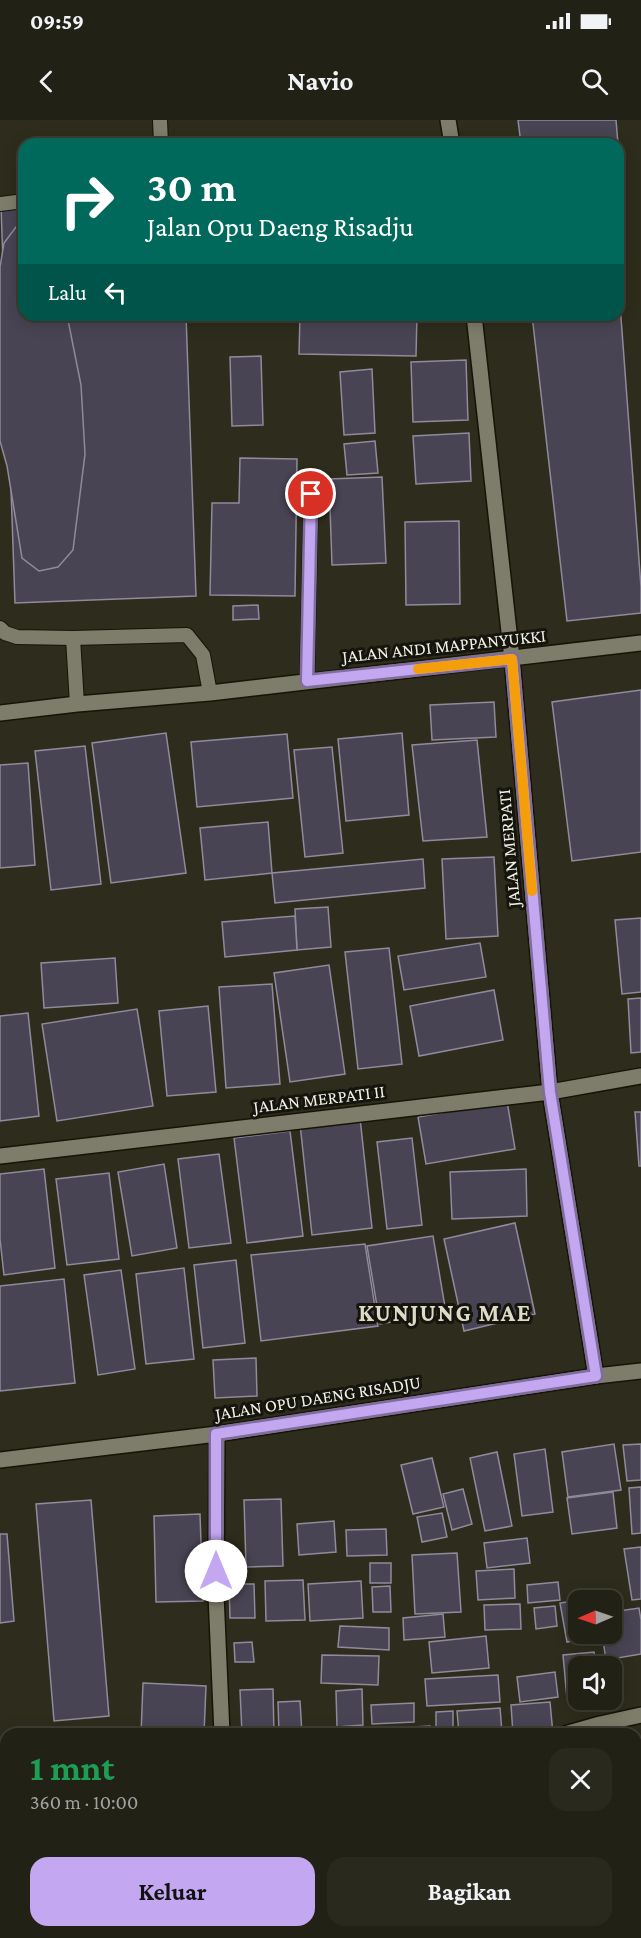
<!DOCTYPE html>
<html lang="id">
<meta charset="utf-8">
<style>
:root{--surface:#222115;--page:#2a291e;--text:#f1f3f6;--muted:#a2a3a0;--line:#3f3e34;--accent:#c4a7f1}
body{margin:0;font-family:"Crimson Pro",serif;background:var(--page);color:var(--text);height:100vh;display:flex;flex-direction:column;font-size:22px;white-space:nowrap}
*{box-sizing:border-box;margin:0}
p{font-size:20px;color:var(--muted)}
.icon{flex:none;width:33px;height:33px;fill:none;stroke:currentColor;stroke-width:2;stroke-linecap:round;stroke-linejoin:round}
.map{position:relative;flex:1;overflow:hidden}
.sheet{position:absolute;left:0px;top:1608px;width:642px;height:210px;display:flex;flex-direction:column;background:var(--surface);border-radius:18px 18px 0 0;box-shadow:0 3px 15px #0003,0 0 0 2px var(--line)}
.sheet>*{flex:none}
.banner{position:absolute;left:18px;top:18px;width:606px;height:183px;border-radius:18px;box-shadow:0 3px 15px #0003,0 0 0 2px var(--line);background:#00695c;color:#fff;overflow:hidden}
.needle{width:39px;rotate:268deg}
.tools{position:absolute;left:568px;top:1470px;display:grid;gap:12px}
.tools a{display:grid;place-items:center;width:54px;height:54px;border-radius:12px;background:var(--surface);box-shadow:0 3px 15px #0003,0 0 0 2px var(--line);font-size:30px}
.pin{position:absolute;display:grid;place-items:center;width:51px;height:51px;color:#fff;margin:-26px;border:3px solid #fff;border-radius:50%;box-shadow:0 2px 6px #0007}
.me{position:absolute;width:66px;margin:-33px;rotate:0deg;stroke-linejoin:round;filter:drop-shadow(0 0 4px #0008)}
.turn{display:flex;align-items:center;gap:21px;height:126px;padding:0 30px;font-size:27px}
.turn .icon{width:78px;height:78px;stroke-width:2.5}
.turn b{display:block;font-size:42px;line-height:51px}
.then{display:flex;align-items:center;height:57px;padding:0 30px;background:#0003;gap:12px;font-size:22px}
.round{display:grid;place-items:center;flex:none;width:63px;height:63px;border-radius:18px;background:var(--page)}
.headline{display:flex;align-items:center;justify-content:space-between;height:102px;padding:0 30px}
h1{font-size:36px;font-weight:700;line-height:45px;color:#1e9e55}
.action{display:flex;gap:12px;margin-top:auto;padding:12px 30px}
.action a{flex:1;height:69px;border-radius:18px;background:var(--accent);color:#111;font-size:24px;font-weight:700;line-height:69px;text-align:center}
.action a+a{background:var(--page);color:var(--text)}
.status{display:flex;justify-content:space-between;align-items:center;height:42px;padding:0 30px;background:var(--surface);direction:ltr}
.status svg{height:16px;fill:currentColor}
header{display:flex;justify-content:space-between;align-items:center;height:78px;padding:0 30px;background:var(--surface);font-size:27px;font-weight:700}
.map>svg:first-child{display:block}
.building{fill:#494453;stroke:#908a9c;stroke-width:1.5}
.lines{fill:none;stroke-linecap:round;stroke-linejoin:round}
.lane-casing{stroke:#161406;stroke-width:16}
.street-casing{stroke:#161406;stroke-width:18}
.secondary-casing{stroke:#161406;stroke-width:18}
.lane{stroke:#7e7c6a;stroke-width:14}
.street{stroke:#7e7c6a;stroke-width:15}
.secondary{stroke:#7e7c6a;stroke-width:15}
.route-casing{stroke:#7f6d9d;stroke-width:15}
.route{stroke:#c4a7f1;stroke-width:10}
.slow{stroke:#f59e0b;stroke-width:10}
.labels{text-anchor:middle;stroke-width:6;stroke-linejoin:round;paint-order:stroke}
.street-label{font-size:18px;fill:#f1f0e6;stroke:#15140d}
.district-label{font-size:24px;font-weight:bold;letter-spacing:1.5px;fill:#dddbc7;stroke:#15140d}
</style>
<div class="status"><b>09:59</b><svg viewBox="0 0 49 12"><path d="M0 12V9h3v3zM5 12V6h3v6zM10 12V3h3v9zM15 12V0h3v12zM26 1h20v11H26zM47 4h2v5h-2z"/></svg></div>
<header><svg class="icon" aria-label="back" viewBox="0 0 24 24"><path d="M15 5l-7 7 7 7"/></svg>Navio<svg class="icon" aria-label="search" viewBox="0 0 24 24"><circle cx="10" cy="10" r="6"/><path d="M15 15l6 6"/></svg></header>
<div class="map">
<svg width="641" height="1818" viewBox="0 0 641 1818">
<rect width="100%" height="100%" fill="#2e2c1c"/>
<g class="building">
<polygon points="518,0 616,0 618,24 521,24"/>
<polygon points="618,28 623,82 618,82"/>
<polygon points="1,86 24,86 24,195 186,195 196,476 15,483"/>
<polygon points="19,103 24,103 24,195 67,195 81,265 85,334 73,430 58,447 39,451 22,438 7,346 0,321 0,147 4,123"/>
<polygon points="618,184 620,184 641,467 641,493 567,501 532,195 618,195"/>
<polygon points="300,195 417,195 416,236 299,234"/>
<polygon points="261,236 263,305 232,306 230,237"/>
<polygon points="466,240 468,300 413,302 411,242"/>
<polygon points="372,249 375,313 344,315 340,252"/>
<polygon points="469,313 471,361 416,364 413,316"/>
<polygon points="375,321 378,353 347,355 344,324"/>
<polygon points="240,338 297,339 295,476 210,475 212,383 239,383"/>
<polygon points="382,357 386,443 332,445 329,359"/>
<polygon points="459,401 460,484 406,485 405,402"/>
<polygon points="258,485 259,499 233,500 233,486"/>
<polygon points="641,570 641,732 572,741 552,582"/>
<polygon points="494,582 496,617 432,620 430,585"/>
<polygon points="166,613 186,753 111,763 92,623"/>
<polygon points="402,613 409,695 346,701 338,619"/>
<polygon points="287,614 293,678 197,687 191,622"/>
<polygon points="477,620 487,717 423,721 412,625"/>
<polygon points="85,626 101,764 51,770 35,631"/>
<polygon points="332,627 343,733 305,737 294,630"/>
<polygon points="28,643 35,745 0,748 0,645"/>
<polygon points="268,702 272,753 205,760 200,708"/>
<polygon points="494,737 498,816 446,819 442,739"/>
<polygon points="423,739 425,768 275,783 272,753"/>
<polygon points="328,787 331,827 297,830 295,789"/>
<polygon points="295,796 297,830 225,837 222,802"/>
<polygon points="641,798 641,872 622,874 615,800"/>
<polygon points="480,823 486,857 404,870 398,836"/>
<polygon points="389,828 402,944 358,949 345,832"/>
<polygon points="115,838 118,883 44,888 41,843"/>
<polygon points="329,845 345,954 290,962 274,853"/>
<polygon points="272,864 280,964 226,968 219,867"/>
<polygon points="494,870 503,920 419,936 410,886"/>
<polygon points="641,878 641,932 631,933 628,879"/>
<polygon points="208,886 216,972 167,976 159,891"/>
<polygon points="137,889 153,986 57,1001 42,904"/>
<polygon points="28,893 39,996 0,1001 0,896"/>
<polygon points="507,981 515,1029 426,1044 418,997"/>
<polygon points="635,992 641,992 641,1046 639,1046"/>
<polygon points="360,998 372,1108 312,1115 300,1004"/>
<polygon points="290,1011 303,1116 247,1123 234,1018"/>
<polygon points="412,1018 422,1105 387,1109 377,1022"/>
<polygon points="219,1034 231,1123 189,1128 178,1039"/>
<polygon points="164,1044 177,1128 132,1136 118,1052"/>
<polygon points="44,1049 55,1148 4,1155 0,1119 0,1054"/>
<polygon points="526,1049 527,1096 452,1099 450,1052"/>
<polygon points="109,1053 119,1139 67,1145 56,1059"/>
<polygon points="515,1103 535,1194 464,1211 444,1119"/>
<polygon points="433,1116 446,1193 380,1204 367,1126"/>
<polygon points="365,1124 378,1206 261,1221 251,1135"/>
<polygon points="236,1140 245,1223 203,1228 194,1145"/>
<polygon points="184,1148 194,1239 146,1244 136,1154"/>
<polygon points="121,1150 135,1249 98,1255 84,1155"/>
<polygon points="64,1159 75,1263 0,1271 0,1166"/>
<polygon points="256,1238 257,1276 215,1278 213,1240"/>
<polygon points="614,1324 621,1370 568,1377 562,1332"/>
<polygon points="641,1324 641,1360 627,1361 623,1325"/>
<polygon points="545,1329 553,1392 522,1396 514,1334"/>
<polygon points="497,1332 512,1406 485,1411 470,1338"/>
<polygon points="432,1338 444,1387 413,1394 401,1345"/>
<polygon points="641,1367 641,1413 632,1414 629,1368"/>
<polygon points="463,1369 472,1404 452,1410 443,1374"/>
<polygon points="613,1372 617,1408 572,1414 567,1378"/>
<polygon points="281,1379 283,1446 246,1447 244,1380"/>
<polygon points="91,1380 109,1596 54,1601 36,1384"/>
<polygon points="442,1393 447,1417 422,1422 417,1397"/>
<polygon points="200,1394 203,1481 156,1482 154,1396"/>
<polygon points="334,1401 336,1432 299,1435 297,1404"/>
<polygon points="386,1409 387,1435 347,1436 346,1410"/>
<polygon points="0,1414 7,1414 14,1501 0,1503"/>
<polygon points="527,1418 530,1443 487,1448 484,1423"/>
<polygon points="641,1427 641,1479 632,1480 624,1429"/>
<polygon points="457,1433 461,1492 415,1494 412,1435"/>
<rect x="370" y="1443" width="21" height="20"/>
<polygon points="514,1449 515,1478 478,1480 476,1451"/>
<polygon points="303,1460 305,1500 266,1501 265,1461"/>
<polygon points="361,1461 363,1498 310,1501 308,1464"/>
<polygon points="558,1462 560,1480 528,1483 527,1465"/>
<polygon points="229,1464 254,1464 255,1498 230,1498"/>
<polygon points="390,1466 391,1492 373,1492 372,1467"/>
<polygon points="585,1479 585,1480 579,1480 579,1514 591,1514 592,1517 567,1522 560,1483"/>
<polygon points="520,1484 521,1509 485,1510 484,1485"/>
<polygon points="555,1486 557,1506 536,1509 534,1488"/>
<polygon points="639,1488 641,1500 641,1534 606,1540 602,1514 612,1514 612,1492"/>
<polygon points="443,1494 445,1517 404,1520 403,1498"/>
<polygon points="340,1506 389,1508 389,1530 338,1527"/>
<polygon points="486,1516 489,1548 432,1553 429,1522"/>
<polygon points="252,1522 254,1542 235,1542 234,1523"/>
<polygon points="594,1532 596,1546 579,1546 579,1577 567,1579 563,1535"/>
<polygon points="322,1535 379,1536 378,1565 321,1563"/>
<polygon points="555,1552 558,1577 520,1582 517,1557"/>
<polygon points="498,1555 500,1582 427,1586 425,1559"/>
<polygon points="143,1563 206,1566 204,1614 141,1614"/>
<polygon points="273,1569 274,1614 242,1614 240,1570"/>
<polygon points="362,1569 363,1605 337,1607 336,1571"/>
<polygon points="300,1581 302,1614 279,1614 278,1582"/>
<polygon points="550,1582 553,1614 513,1614 511,1585"/>
<polygon points="414,1583 414,1602 372,1604 371,1585"/>
<polygon points="500,1588 502,1612 459,1614 457,1591"/>
<polygon points="453,1591 453,1614 436,1614 436,1592"/>
<polygon points="430,1606 431,1614 396,1614 396,1608"/>
<polygon points="373,1610 373,1614 339,1614 339,1611"/>
<rect x="636" y="1646" width="5" height="71"/>
<polygon points="0,1730 6,1808 0,1808"/>
<polygon points="221,1812 257,1812 257,1818 222,1818"/>
<polygon points="386,1812 414,1812 412,1818 384,1818"/>
<polygon points="429,1812 452,1812 451,1818 428,1818"/>
<polygon points="542,1812 570,1812 586,1816 586,1818 541,1818"/>
<rect x="295" y="1817" width="64" height="1"/>
</g>
<g class="lines">
<defs>
<g id="lane">
<polyline points="160,0 161,24"/>
<polyline points="0,84 24,81"/>
<polyline points="0,508 5,513 17,517 73,518 187,515 203,535 210,573"/>
<polyline points="73,518 77,584"/>
<polyline points="307,561 311,374"/>
</g>
<g id="street">
<polyline points="448,0 452,24"/>
<polyline points="474,195 512,539 550,972 596,1256"/>
<polyline points="0,1036 550,972 641,956"/>
<polyline points="217,1314 216,1474 222,1614"/>
<polyline points="565,1614 600,1604 641,1595"/>
<polyline points="285,1812 285,1818"/>
<polyline points="525,1818 525,1812"/>
</g>
<g id="secondary">
<polyline points="0,593 77,584 210,573 641,523"/>
<polyline points="0,1340 217,1314 596,1256 641,1251"/>
</g>
</defs>
<use href="#lane" class="lane-casing"/>
<use href="#street" class="street-casing"/>
<use href="#secondary" class="secondary-casing"/>
<use href="#lane" class="lane"/>
<use href="#street" class="street"/>
<use href="#secondary" class="secondary"/>
</g>
<g class="lines">
<defs>
<polyline id="route" points="216,1451 216,1314 596,1256 550,972 512,539 307,561 311,374"/>
</defs>
<use href="#route" class="route-casing"/>
<use href="#route" class="route"/>
<polyline class="slow" points="418,549 512,539 532,771"/>
</g>
<g class="labels">
<g class="street-label">
<text transform="translate(444 526) rotate(-6)" y="6">JALAN ANDI MAPPANYUKKI</text>
<text transform="translate(509 728) rotate(-95)" y="6">JALAN MERPATI</text>
<text transform="translate(319 979) rotate(-7)" y="6">JALAN MERPATI II</text>
<text transform="translate(318 1278) rotate(-9)" y="6">JALAN OPU DAENG RISADJU</text>
</g>
<g class="district-label">
<text x="445" y="1201">KUNJUNG MAE</text>
</g>
</g>
</svg>
<div class="tools">
<a><svg class="needle" viewBox="-14 -14 28 28"><path d="M0-13l5 13h-10z" fill="#e53935"/><path d="M0 13l5-13h-10z" fill="#a2a3a0"/></svg></a>
<a><svg class="icon" aria-label="sound" viewBox="0 0 24 24"><path d="M4 9h4l5-4v14l-5-4H4zM17 9q2 3 0 6"/></svg></a>
</div>
<div class="pin" style="left:311px;top:374px;background:#d93025"><svg class="icon" aria-label="arrive" viewBox="0 0 24 24"><path d="M6 21V4h12l-3 4 3 4H6"/></svg></div>
<svg class="me" style="left:216px;top:1451px" viewBox="-20 -20 40 40"><circle r="19" fill="#fff"/><path d="M0-13L10 11 0 6-10 11z" fill="#c4a7f1"/></svg>
<div class="banner">
<div class="turn"><svg class="icon" aria-label="right" viewBox="0 0 24 24"><path d="M7 20v-9h11M14 6l5 5-5 5"/></svg><div><b>30 m</b>Jalan Opu Daeng Risadju</div></div>
<div class="then">Lalu<svg class="icon" aria-label="left" viewBox="0 0 24 24"><path d="M17 20v-9H6M10 6l-5 5 5 5"/></svg></div>
</div>
<section class="sheet">
<div class="headline"><div><h1>1 mnt</h1><p>360 m · 10:00</p></div><a class="round"><svg class="icon" aria-label="close" viewBox="0 0 24 24"><path d="M6 6l12 12M18 6L6 18"/></svg></a></div>
<div class="action"><a>Keluar</a><a>Bagikan</a></div>
</section>
</div>
